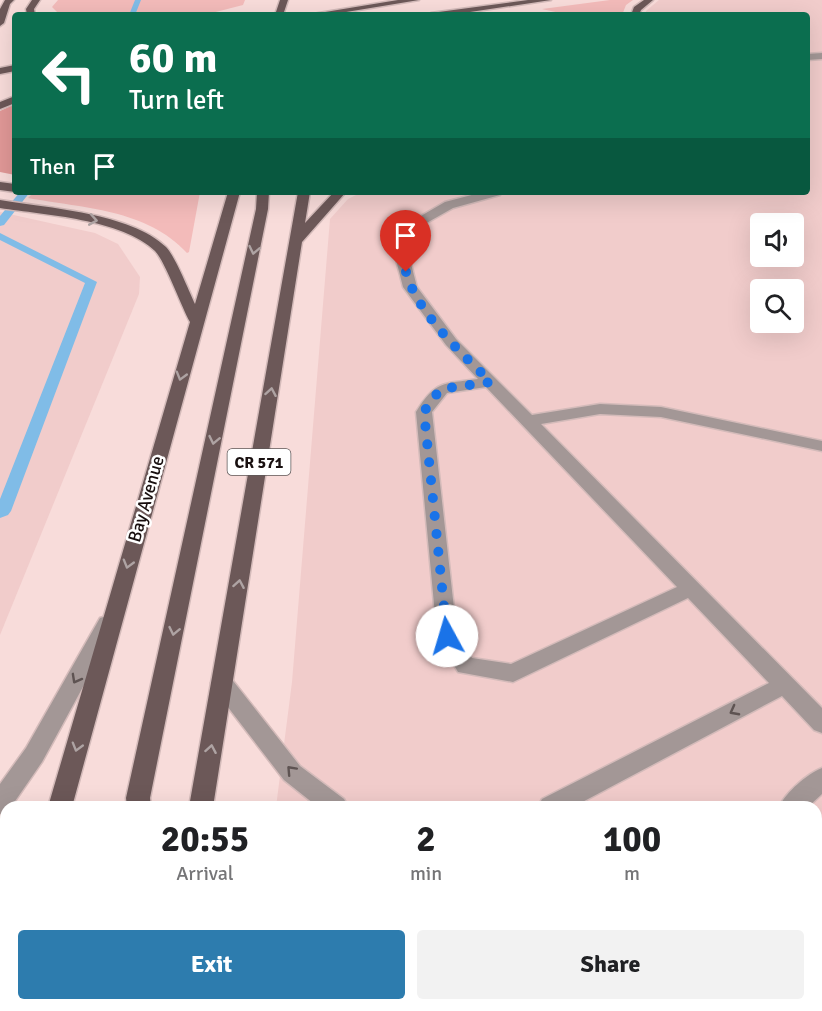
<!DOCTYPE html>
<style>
:root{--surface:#fff;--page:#f2f2f2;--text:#202124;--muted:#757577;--accent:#2d7cae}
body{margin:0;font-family:Signika,sans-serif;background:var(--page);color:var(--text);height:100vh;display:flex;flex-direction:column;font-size:22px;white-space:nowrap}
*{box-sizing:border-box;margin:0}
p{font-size:20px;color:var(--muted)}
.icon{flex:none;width:33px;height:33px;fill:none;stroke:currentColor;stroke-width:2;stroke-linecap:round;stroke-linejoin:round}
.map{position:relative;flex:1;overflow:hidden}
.drawer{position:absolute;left:0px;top:801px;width:822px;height:210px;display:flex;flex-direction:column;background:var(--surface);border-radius:18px 18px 0 0;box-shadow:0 6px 24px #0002}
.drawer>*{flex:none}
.banner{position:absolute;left:12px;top:12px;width:798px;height:183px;border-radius:6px;box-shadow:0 6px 24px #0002;background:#0b6e4f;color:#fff;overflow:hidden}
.controls{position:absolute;left:750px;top:213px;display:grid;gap:12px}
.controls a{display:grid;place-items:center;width:54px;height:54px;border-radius:6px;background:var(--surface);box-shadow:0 6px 24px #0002;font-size:30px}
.pin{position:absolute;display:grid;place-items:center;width:51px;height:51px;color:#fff;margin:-62px -26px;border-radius:50% 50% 50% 0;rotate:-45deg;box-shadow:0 0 6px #0007}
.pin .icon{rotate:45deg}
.me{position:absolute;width:66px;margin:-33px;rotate:354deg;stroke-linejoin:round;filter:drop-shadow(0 0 4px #0008)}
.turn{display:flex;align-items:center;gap:21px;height:126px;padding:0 18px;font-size:27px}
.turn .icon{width:78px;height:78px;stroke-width:2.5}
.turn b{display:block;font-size:42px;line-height:51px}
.then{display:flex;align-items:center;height:57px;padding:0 18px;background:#0003;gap:12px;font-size:22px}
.eta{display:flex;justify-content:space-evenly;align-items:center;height:102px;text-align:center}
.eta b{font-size:36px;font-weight:800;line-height:42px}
.primary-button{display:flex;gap:12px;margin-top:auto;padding:12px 18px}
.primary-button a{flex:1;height:69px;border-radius:6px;background:var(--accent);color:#fff;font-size:24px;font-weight:800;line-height:69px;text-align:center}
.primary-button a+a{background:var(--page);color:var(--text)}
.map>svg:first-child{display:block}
.built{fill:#f1cccb;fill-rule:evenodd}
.green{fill:#f3bbba}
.forest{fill:#e19897}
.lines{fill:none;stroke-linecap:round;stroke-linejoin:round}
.stream{fill:#80bce7;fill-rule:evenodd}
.minor-casing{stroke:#d4bbba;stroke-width:3}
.major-casing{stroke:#d4bbba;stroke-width:3}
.minor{fill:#a39796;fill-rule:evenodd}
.major{fill:#6c5858;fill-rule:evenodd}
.oneway{stroke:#aea3a3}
.oneway2{stroke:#5e5352}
.route{stroke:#1a73e8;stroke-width:10;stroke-dasharray:0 18}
.labels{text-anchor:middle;stroke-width:5;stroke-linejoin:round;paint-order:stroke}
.shield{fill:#fff;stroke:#5d5757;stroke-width:1.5}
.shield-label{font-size:16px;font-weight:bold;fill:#180f0f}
.street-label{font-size:18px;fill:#180f0f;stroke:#fff}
</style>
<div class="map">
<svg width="822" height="1011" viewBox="0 0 822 1011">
<rect width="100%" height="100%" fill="#f8dcda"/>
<g class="built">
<path d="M659,0H822V1011H255V1005H816V807H276L292,682L330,219L348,199L362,192H807V15H646V11ZM760,224H794V256H760ZM760,290H794V322H760Z"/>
<polygon points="0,212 95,233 118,244 140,277 139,294 0,635"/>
</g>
<g class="green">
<polygon points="58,0 245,0 243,5 204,15 60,15 52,7"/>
<polygon points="610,0 633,0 626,5 622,15 569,15 542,9"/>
<path d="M107,192H200L189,252L187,253C147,209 82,208 28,198L31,195H77Z"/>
</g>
<polygon class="forest" points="15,104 15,175 0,172 0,111"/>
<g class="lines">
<g class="stream">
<polygon points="135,0 141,0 135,15 129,15"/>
<polygon points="20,192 30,192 4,225 0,226 0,216"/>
<polygon points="0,233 97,282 11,511 8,515 0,518 0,499 85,283 0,240"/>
</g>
<defs>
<g id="minor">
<polygon points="822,53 822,59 807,60 807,54"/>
<path d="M483,192H502L500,195L453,208L423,225L409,256L417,287L456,339L532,415L600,404L661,407L822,441V451L661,417L600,414L541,424L822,708V733L814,730L782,696L573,807H538L542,799L769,683L688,598L513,682L458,672L437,636L416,412C436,380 443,384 478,379L446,345L403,287L395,256L414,220L445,202ZM486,387L677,587L511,664L472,658L457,635L432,412L447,393Z"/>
<polygon points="107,616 114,618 117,624 114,630 42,762 11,807 6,807 6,812 0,814 0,784 26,748 100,618"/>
<polygon points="222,674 230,677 300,766 344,799 348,807 318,807 284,780 214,689 211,683 214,677"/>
<path d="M822,768V794L808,807H779C786,792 807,774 822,768Z"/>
<polygon points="244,1005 281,1005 284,1011 247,1011"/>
<polygon points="541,1005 577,1005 574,1011 538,1011"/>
</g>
<g id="major">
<polygon points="5,0 14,0 10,4 4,23 0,26 0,9"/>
<polygon points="32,0 40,0 34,9 35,15 27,15 26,9"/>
<polygon points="280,0 288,0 283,15 275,15"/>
<polygon points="398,0 419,0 328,15 307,15"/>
<polygon points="528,0 551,0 450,15 427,15 431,13"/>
<polygon points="644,0 653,0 641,10 639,15 631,15 634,7"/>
<polygon points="15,65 15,71 0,74 0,68"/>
<polygon points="15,96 15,103 0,109 0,102"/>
<polygon points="0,182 15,184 15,192 0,190"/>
<path d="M228,192H240L72,807H48L190,322C181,306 165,261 155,251C122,219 45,215 0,208V200C47,208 131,213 166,247C175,256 189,291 195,304Z"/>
<polygon points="257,192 269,192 268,209 150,798 151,807 127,807 126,798 256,209"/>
<polygon points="298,192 310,192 305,223 334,192 346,192 302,242 213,807 189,807"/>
<polygon points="6,989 6,1005 19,1005 18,1011 0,1011 0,992"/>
<polygon points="124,1005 153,1005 150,1011 121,1011"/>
<polygon points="155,1005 183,1005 182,1011 154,1011"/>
</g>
</defs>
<use href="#minor" class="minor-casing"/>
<use href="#major" class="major-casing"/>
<use href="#minor" class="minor"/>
<use href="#major" class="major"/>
</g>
<defs><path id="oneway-chevron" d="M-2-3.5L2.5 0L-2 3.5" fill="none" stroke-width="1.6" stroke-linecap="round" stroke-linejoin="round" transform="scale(1.5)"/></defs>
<g class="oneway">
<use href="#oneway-chevron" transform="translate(93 220) rotate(10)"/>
<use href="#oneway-chevron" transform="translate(254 250) rotate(102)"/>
<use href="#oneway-chevron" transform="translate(181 376) rotate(106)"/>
<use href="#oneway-chevron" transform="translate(271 392) rotate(-80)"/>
<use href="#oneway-chevron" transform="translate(214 440) rotate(102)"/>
<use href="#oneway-chevron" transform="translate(128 564) rotate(106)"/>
<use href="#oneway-chevron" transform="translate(239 584) rotate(-80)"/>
<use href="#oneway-chevron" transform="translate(174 631) rotate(102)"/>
<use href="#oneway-chevron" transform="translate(77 747) rotate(106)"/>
<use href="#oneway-chevron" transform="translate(211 749) rotate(-80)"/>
</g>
<g class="oneway2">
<use href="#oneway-chevron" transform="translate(76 679) rotate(119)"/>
<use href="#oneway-chevron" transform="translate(734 711) rotate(152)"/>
<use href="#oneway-chevron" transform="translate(291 770) rotate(-133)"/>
</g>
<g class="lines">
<path class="route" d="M406,272C417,313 461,353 491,382L442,389L432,399L424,412L447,636"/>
</g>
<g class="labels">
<rect class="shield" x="227.5" y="449" width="63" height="26" rx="4.5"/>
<g class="shield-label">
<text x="259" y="468">CR 571</text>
</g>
<g class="street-label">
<text transform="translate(146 499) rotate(-74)" y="6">Bay Avenue</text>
</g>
</g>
</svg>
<div class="controls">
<a><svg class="icon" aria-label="sound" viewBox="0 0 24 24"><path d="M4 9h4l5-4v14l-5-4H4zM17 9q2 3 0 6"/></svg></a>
<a><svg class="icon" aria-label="search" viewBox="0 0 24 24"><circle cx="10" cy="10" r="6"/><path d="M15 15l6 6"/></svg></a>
</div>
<div class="pin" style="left:406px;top:272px;background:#d93025"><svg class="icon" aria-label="arrive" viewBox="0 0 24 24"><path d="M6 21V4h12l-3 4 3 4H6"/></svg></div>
<svg class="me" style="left:447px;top:636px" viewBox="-20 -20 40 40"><circle r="19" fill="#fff"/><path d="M0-13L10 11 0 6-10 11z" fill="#1a73e8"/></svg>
<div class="banner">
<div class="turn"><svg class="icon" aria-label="left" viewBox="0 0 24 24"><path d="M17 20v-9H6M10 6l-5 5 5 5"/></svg><div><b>60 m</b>Turn left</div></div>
<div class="then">Then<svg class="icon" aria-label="arrive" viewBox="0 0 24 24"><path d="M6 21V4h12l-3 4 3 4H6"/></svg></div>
</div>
<section class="drawer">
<div class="eta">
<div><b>20:55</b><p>Arrival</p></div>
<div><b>2</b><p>min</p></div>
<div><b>100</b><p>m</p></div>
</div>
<div class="primary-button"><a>Exit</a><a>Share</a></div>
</section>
</div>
